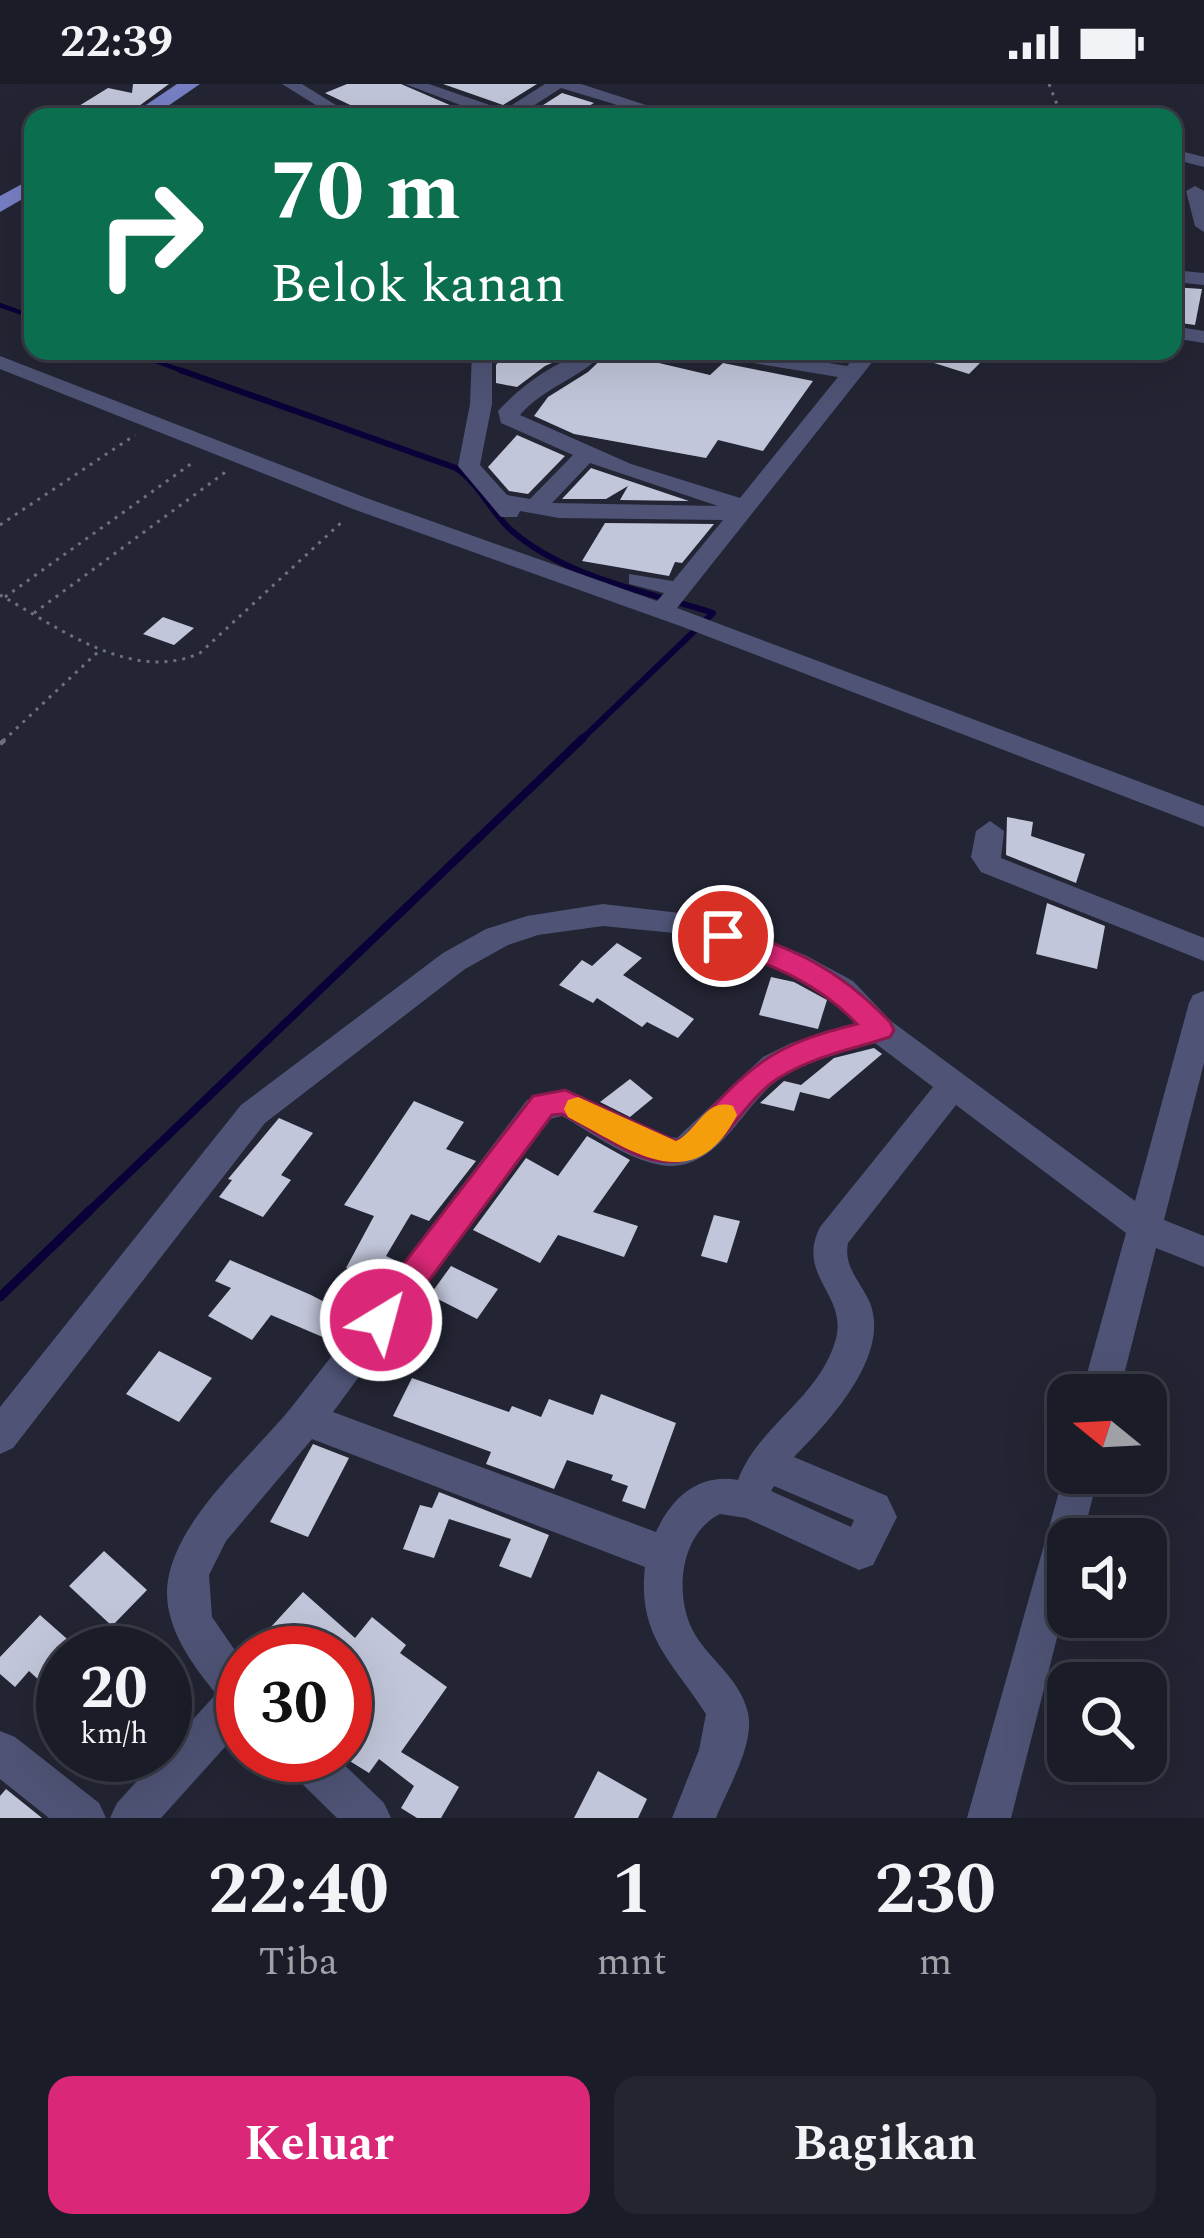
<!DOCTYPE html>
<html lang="id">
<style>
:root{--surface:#1a1c27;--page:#23252f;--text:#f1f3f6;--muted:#9fa1a7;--line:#383a44;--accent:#db2777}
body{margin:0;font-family:Spectral,serif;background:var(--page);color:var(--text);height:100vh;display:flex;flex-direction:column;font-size:45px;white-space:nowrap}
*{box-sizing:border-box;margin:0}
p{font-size:39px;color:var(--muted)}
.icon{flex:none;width:66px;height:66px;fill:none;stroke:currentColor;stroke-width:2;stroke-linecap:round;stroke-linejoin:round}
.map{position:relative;height:1734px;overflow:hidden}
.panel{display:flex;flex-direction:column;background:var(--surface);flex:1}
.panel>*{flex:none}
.top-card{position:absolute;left:24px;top:24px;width:1158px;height:252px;border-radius:24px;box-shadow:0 12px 48px #0002,0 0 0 3px var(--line);background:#0b6e4f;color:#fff;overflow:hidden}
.needle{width:78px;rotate:288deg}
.controls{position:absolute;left:1047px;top:1290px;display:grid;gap:24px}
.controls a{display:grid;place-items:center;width:120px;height:120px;border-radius:24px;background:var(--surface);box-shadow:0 12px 48px #0002,0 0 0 3px var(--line);font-size:60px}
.speed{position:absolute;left:36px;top:1542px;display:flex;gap:24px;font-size:60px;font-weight:700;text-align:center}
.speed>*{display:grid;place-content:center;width:156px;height:156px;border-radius:50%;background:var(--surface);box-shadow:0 12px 48px #0002,0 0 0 3px var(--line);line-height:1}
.speed small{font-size:30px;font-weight:400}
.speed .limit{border:18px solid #d22;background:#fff;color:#111}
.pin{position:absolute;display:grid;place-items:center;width:102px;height:102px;color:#fff;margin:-51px;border:6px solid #fff;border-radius:50%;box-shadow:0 3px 12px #0007}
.me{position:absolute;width:132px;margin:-66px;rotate:37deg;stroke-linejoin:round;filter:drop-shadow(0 0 9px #0008)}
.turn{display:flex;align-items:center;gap:42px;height:252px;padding:0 48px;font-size:54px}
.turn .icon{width:156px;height:156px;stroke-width:2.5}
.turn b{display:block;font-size:84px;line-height:102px}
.eta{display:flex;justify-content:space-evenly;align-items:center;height:204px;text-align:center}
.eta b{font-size:72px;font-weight:700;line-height:84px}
.cta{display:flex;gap:24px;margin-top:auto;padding:24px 48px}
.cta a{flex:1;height:138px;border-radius:24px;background:var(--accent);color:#fff;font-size:48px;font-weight:700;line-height:138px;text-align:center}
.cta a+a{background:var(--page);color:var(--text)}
.status{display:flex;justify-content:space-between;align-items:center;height:84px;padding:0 60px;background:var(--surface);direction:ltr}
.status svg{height:33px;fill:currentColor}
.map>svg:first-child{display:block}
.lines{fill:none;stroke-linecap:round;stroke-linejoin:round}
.stream-far3{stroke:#0a0138;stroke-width:4.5}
.stream-far2{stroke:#0a0138;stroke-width:6}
.stream-far1{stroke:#0a0138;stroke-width:8}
.stream{stroke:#0a0138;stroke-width:9}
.building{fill:#c2c6da}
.path-far1{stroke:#6f717e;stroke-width:3;stroke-dasharray:3 6;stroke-linecap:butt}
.path{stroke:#6f717e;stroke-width:4.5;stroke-dasharray:6 9;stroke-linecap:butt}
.minor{fill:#4f5476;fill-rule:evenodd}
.major{fill:#7880c6;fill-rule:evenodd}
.route{fill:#db2777;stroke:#8e194d;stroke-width:3}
.slow{fill:#f59e0b}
</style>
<div class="status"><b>22:39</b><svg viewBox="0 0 49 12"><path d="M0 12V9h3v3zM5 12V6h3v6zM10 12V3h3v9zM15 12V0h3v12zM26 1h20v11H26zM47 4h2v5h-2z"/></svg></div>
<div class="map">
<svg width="1204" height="1734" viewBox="0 0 1204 1734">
<rect width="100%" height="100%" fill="#232534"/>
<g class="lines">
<g class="stream-far3">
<polyline points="0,221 33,233"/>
<polyline points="128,267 188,289"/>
</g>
<path class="stream-far2" d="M180,286L456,384C480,400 491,429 512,447C567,494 645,507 713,529L580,657"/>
<polyline class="stream-far1" points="87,1129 583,654"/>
<polyline class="stream" points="0,1213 90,1126"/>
</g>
<g class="building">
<polygon points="133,0 169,0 124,33 61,33 108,4 132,9"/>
<polygon points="347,0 401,0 459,25 448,31 425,26 411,33 377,23 365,28 325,9"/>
<polygon points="443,0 537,0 503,21"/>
<polygon points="562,9 594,19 569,33 529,30"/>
<polygon points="1173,203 1202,205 1195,241 1173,238"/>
<polygon points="507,267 579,267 545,282 517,303 496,299 496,281"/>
<polygon points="610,267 648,267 646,276 710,291 723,279 813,297 763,367 718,356 706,374 574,350 534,332 548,313 588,288"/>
<polygon points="912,267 992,267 969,290 912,272"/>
<polygon points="517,351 565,372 528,410 509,407 488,383"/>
<polygon points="591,384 689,417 620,416 628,402 606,415 562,415"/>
<polygon points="605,439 714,440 682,479 675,478 669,492 582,477"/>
<polygon points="163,533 194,544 174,561 143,550"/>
<polygon points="1007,733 1033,738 1031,752 1085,770 1076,799 1006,771"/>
<polygon points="1047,819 1105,842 1097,885 1036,870"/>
<polygon points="617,859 642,874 623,891 694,935 678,954 647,938 642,943 597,914 593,919 559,901 582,876 592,882"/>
<polygon points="771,893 794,898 827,916 818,945 759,931"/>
<polygon points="874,964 882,970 829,1015 800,1008 794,1027 760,1019 784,997 801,1001 834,974"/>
<polygon points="630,995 653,1014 630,1033 600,1018"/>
<polygon points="414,1017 464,1038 446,1065 476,1077 429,1137 411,1130 386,1172 399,1178 383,1198 346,1184 374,1132 344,1121"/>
<polygon points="279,1034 313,1049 281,1091 291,1096 263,1133 219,1113 232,1096 228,1095"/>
<polygon points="587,1052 630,1076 593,1128 638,1142 624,1173 558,1151 540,1179 473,1146 526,1074 558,1092"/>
<polygon points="714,1131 740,1137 727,1179 701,1172"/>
<polygon points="230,1176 311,1211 348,1230 332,1257 271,1231 252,1256 208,1232 231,1204 215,1197"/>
<polygon points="451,1182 498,1205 477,1235 430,1211"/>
<polygon points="159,1267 212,1294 179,1338 126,1310"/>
<polygon points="412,1294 509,1328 512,1322 541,1333 549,1315 593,1331 601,1310 676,1339 645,1425 622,1417 628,1402 611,1396 613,1391 567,1376 554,1405 486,1380 491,1368 393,1332"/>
<polygon points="313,1360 349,1374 308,1453 270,1438"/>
<polygon points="439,1408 549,1451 531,1494 499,1482 511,1455 449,1435 434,1474 403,1465 420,1421 432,1424"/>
<polygon points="104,1467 147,1506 112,1542 69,1502"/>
<polygon points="303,1508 355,1554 372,1533 406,1561 400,1569 447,1603 401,1668 459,1703 441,1734 417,1734 401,1724 414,1702 379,1675 369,1689 340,1671 345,1671 345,1655 359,1636 345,1623 345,1569 247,1569"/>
<polygon points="40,1531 83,1569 63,1569 63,1598 53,1609 29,1587 15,1603 0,1590 0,1573"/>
<polygon points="598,1687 647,1715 638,1734 574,1734"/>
<polygon points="6,1705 42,1734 0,1734 0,1712"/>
</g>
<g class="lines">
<g class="path-far1">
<polyline points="1049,0 1062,33"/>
<polyline points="0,441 135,351"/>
<path d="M0,511C58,543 132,600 200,569L344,436"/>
<polyline points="5,513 195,377"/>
<polyline points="34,529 227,387"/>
<polyline points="3,657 100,566"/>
</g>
<polyline class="path" points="0,660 7,654"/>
<g class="minor">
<polygon points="282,0 302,0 355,33 335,33"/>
<polygon points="405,0 429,0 504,26 545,0 581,0 683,33 657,33 561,4 516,33 492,33"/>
<polygon points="1173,65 1204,73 1204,83 1173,75"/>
<polygon points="1195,102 1204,107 1204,148 1195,142 1186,107"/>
<polygon points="1173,186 1204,189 1204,201 1173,198"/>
<polygon points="1173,242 1204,247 1204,259 1173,254"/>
<path d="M472,267H492V320L480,381L507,411L530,415L573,371L501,339L498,327C525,298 567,267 606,267C581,294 544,303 520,331L631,380L740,414L838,293L716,273L706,267H754L847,282L860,267H881L677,524L1204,722V743L683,543L353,425L0,285V272L369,415L657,517L664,509L629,500V490L673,497L723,436L559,434L520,427L517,433H501L458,382L470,320ZM590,379L718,422L552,419Z"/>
<polygon points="990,737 1004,747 1001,774 1204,854 1204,877 981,788 971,773 976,747"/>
<path d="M603,820L697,831L805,871L853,897L891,937L1135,1117L1189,919L1193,911L1204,907V979L1164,1136L1204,1152V1183L1156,1164L1119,1311H1081L1126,1149L956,1021L848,1159C843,1183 861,1198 870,1219C891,1272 828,1339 794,1373L887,1412L897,1433L873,1481L859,1486L746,1434L720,1430C681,1449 674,1508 692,1545C707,1575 740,1593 748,1629C755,1661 727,1705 716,1734H672L699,1666L706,1630C672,1577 637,1552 645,1483L312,1355L226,1457L209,1491L212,1533L243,1578V1643L161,1734H110L117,1719L216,1610C191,1579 161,1539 168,1496C179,1431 254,1371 294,1320C373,1220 450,1118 527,1016L565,1005L658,1052L677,1054L763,973L791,959L855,940L831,913L783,887L684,850L603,842L538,851L508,861L465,885L265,1039L13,1364L0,1370V1323L241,1021L443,869L486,845L527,832ZM875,959L933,1003L820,1143C795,1193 850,1211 835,1258C817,1316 758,1342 738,1396C699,1389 672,1413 656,1448L333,1328L549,1035L562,1032C593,1049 635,1082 672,1082C721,1081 744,1020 779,995C808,974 842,967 875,959ZM774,1402L854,1436L851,1443L771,1407Z"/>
<polygon points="1068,1376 1068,1389 1099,1389 1082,1455 1068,1455 1068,1511 1011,1734 967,1734"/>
<polygon points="0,1647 15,1653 99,1719 106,1734 49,1734 0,1695"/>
<polygon points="282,1671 334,1671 384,1719 391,1734 337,1734 288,1686"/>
</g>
<g class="major">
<polygon points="177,0 200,0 152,33 128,33"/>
<polygon points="33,94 33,109 0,128 0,112"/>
</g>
</g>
<path class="route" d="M723,842C794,864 838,884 890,938L894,946L890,953C850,966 813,972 777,995C757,1008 741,1032 726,1049C670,1110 621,1060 562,1030L552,1031L392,1246L381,1250L369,1246L364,1236L369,1225L533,1012L565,1006L676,1057L685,1053C747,986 765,962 857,940C817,897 768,880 713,859L709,852Z"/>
<path class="slow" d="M578,1013L676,1057C698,1047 705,1013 733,1022L737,1031C693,1117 630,1065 568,1033L564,1025L568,1016Z"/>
</svg>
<div class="controls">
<a><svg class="needle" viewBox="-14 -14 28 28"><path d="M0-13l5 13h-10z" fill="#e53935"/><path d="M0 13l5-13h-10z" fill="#9fa1a7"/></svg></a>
<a><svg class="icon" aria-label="sound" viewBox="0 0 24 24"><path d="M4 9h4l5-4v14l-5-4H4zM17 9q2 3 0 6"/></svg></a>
<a><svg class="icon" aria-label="search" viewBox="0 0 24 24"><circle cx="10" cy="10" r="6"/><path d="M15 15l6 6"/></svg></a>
</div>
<div class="speed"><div>20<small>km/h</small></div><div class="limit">30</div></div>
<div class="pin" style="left:723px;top:852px;background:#d93025"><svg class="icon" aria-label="arrive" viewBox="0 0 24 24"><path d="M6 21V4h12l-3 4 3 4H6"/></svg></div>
<svg class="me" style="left:381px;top:1236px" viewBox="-20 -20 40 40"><circle r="17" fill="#db2777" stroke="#fff" stroke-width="3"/><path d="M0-11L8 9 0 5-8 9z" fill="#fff"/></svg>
<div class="top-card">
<div class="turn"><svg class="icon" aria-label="right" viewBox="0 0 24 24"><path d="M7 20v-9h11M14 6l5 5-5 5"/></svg><div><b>70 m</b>Belok kanan</div></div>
</div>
</div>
<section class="panel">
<div class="eta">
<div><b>22:40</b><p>Tiba</p></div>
<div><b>1</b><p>mnt</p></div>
<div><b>230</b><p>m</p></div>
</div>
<div class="cta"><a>Keluar</a><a>Bagikan</a></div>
</section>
